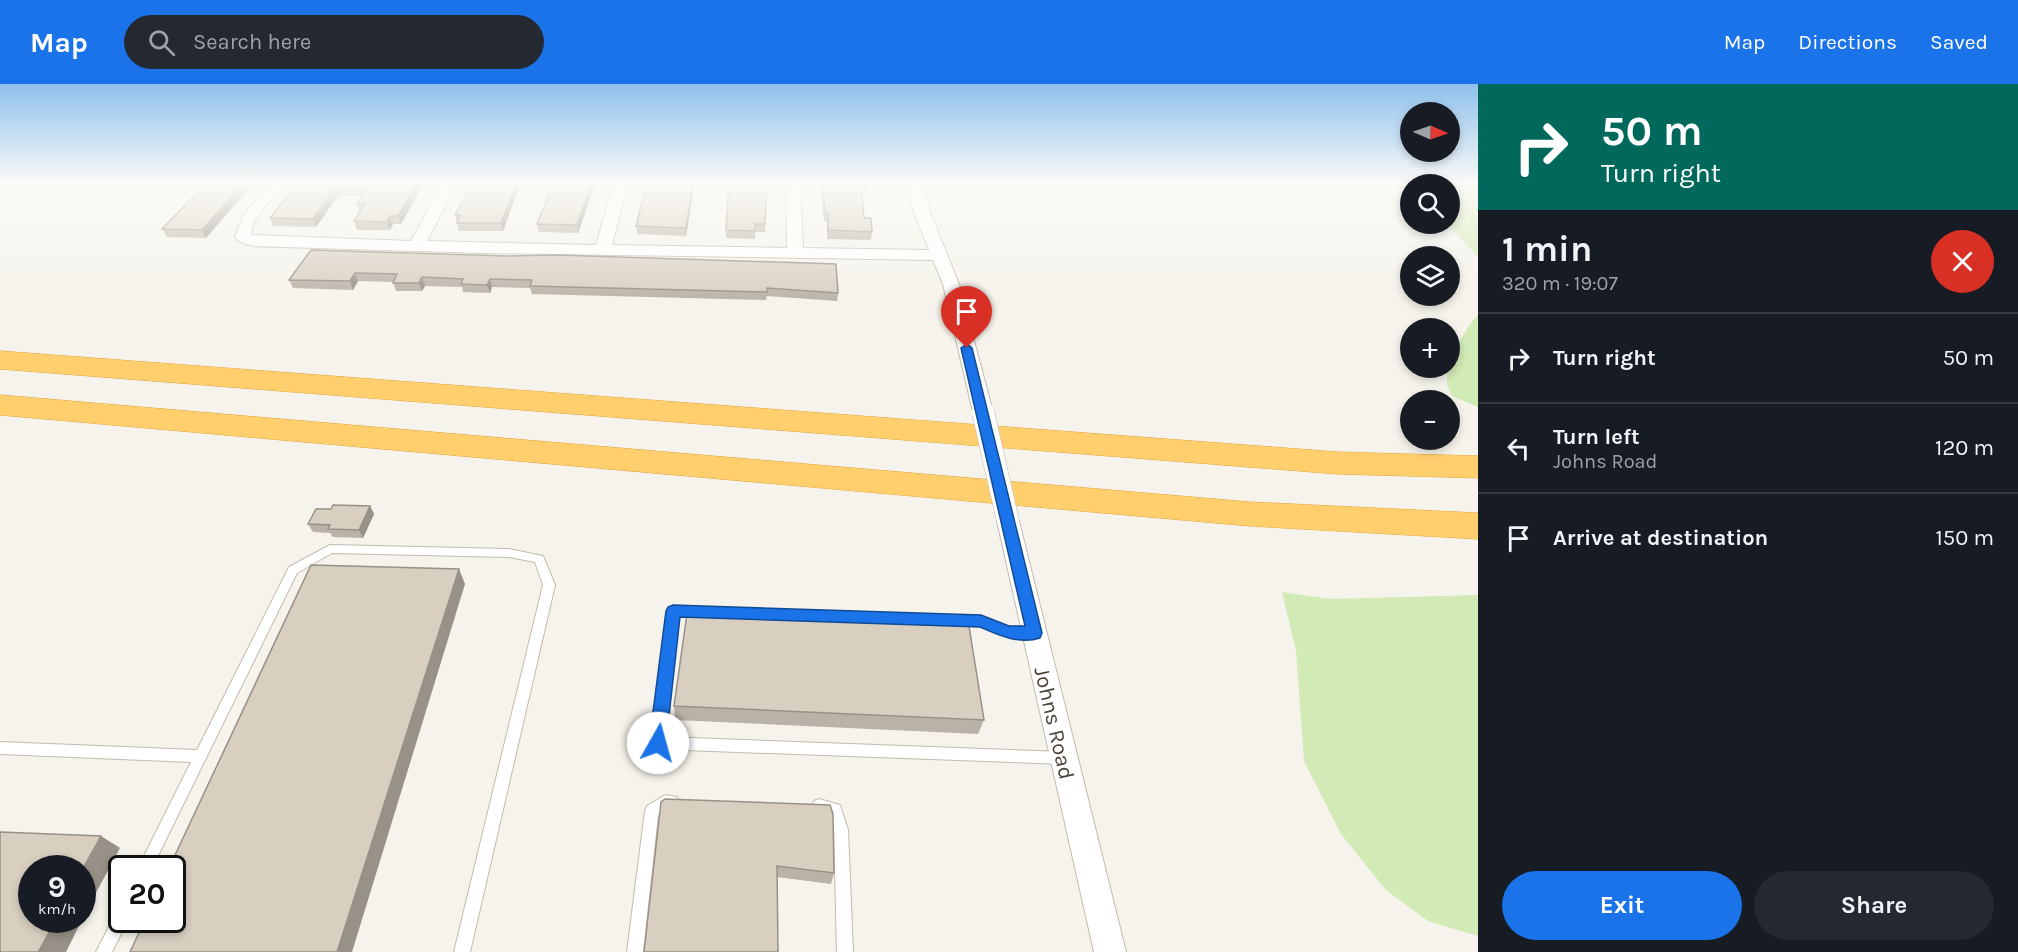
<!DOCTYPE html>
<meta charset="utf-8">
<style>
:root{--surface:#171b24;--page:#242831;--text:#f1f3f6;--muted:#9ea1a6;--line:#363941;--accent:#1a73e8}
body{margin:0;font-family:Karla,sans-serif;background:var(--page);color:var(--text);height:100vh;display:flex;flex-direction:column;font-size:22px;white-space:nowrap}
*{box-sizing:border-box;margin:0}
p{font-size:20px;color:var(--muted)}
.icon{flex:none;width:33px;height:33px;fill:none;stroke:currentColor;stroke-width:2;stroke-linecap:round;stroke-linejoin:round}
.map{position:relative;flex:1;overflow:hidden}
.details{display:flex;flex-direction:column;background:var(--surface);width:540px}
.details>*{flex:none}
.hud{background:#00695c;color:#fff;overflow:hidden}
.needle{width:39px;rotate:92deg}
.controls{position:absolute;left:1400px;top:18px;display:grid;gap:12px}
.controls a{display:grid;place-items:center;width:60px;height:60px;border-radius:50%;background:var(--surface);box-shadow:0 3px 9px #0003;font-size:30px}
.speed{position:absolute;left:18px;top:771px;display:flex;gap:12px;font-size:30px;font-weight:700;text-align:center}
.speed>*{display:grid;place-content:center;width:78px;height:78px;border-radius:50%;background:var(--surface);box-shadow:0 3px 9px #0003;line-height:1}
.speed small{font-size:15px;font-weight:400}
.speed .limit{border:3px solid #111;border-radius:9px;background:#fff;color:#111}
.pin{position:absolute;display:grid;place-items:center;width:51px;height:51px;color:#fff;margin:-62px -26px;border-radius:50% 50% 50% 0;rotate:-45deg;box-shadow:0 0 6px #0007}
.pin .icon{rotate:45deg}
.me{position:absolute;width:66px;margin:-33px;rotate:7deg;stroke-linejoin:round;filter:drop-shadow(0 0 4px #0008)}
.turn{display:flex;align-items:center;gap:21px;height:126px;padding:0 24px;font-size:27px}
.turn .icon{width:78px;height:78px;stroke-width:2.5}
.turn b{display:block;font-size:42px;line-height:51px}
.round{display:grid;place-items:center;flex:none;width:63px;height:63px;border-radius:32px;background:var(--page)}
.overview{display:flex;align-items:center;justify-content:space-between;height:102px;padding:0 24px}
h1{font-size:36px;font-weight:700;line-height:45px}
.button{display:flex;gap:12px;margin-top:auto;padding:12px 24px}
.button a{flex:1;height:69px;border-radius:36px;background:var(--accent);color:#fff;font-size:24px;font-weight:700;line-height:69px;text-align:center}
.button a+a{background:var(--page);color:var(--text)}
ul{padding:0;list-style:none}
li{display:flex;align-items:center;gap:18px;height:90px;padding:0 24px;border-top:2px solid var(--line)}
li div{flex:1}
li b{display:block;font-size:22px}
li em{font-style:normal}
header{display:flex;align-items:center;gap:36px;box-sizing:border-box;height:84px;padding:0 30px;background:var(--accent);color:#fff}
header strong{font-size:28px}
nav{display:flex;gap:33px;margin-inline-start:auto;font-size:21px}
.search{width:420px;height:54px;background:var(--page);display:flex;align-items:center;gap:15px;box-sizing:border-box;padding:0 21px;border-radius:33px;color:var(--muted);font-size:22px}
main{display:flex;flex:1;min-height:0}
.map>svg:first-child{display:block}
.green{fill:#d2eab5}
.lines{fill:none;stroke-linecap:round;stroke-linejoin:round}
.service-casing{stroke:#c2bbae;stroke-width:2}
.minor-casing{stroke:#c2bbae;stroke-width:2}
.motorway-casing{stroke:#e0a43c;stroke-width:1}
.service{fill:#fff;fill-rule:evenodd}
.minor{fill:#fff;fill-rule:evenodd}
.motorway{fill:#ffcf6e;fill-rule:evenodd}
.minor-bridge-casing{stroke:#c2bbae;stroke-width:23;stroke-linecap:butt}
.minor-bridge{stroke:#fff;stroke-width:22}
.wall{fill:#bab2a6}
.shaded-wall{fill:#979187}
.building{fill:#d8cfc1;stroke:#979187;stroke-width:1.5}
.route{fill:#1a73e8;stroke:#114b97;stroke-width:1.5}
.labels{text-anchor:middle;stroke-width:6;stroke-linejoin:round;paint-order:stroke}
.street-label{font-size:22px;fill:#4b4439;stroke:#fff}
</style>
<header>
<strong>Map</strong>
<div class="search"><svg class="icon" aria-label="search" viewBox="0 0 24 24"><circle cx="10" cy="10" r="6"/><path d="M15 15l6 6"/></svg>Search here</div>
<nav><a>Map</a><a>Directions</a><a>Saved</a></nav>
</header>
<main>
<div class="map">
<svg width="1478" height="868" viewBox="0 0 1478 868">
<rect width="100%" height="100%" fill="#f6f3ec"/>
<g class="green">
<polygon points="1403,98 1478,98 1478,173 1447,140 1449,100 1410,100 1410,104"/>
<path d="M1478,231V323L1452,312C1451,308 1447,303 1447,299C1446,279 1465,244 1478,231Z"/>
<polygon points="1282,508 1330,515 1478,511 1478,852 1428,837 1386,806 1341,750 1304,677 1296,567"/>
</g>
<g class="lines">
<defs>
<g id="service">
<polygon points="330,461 509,465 543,472 555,501 470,868 454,868 543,501 535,478 509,473 332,469 297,489 152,784 138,784 191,678 0,670 0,658 197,666 289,483"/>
<path d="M673,522L981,532L1009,543L1038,545L1040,549L1038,553C1018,558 998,549 980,542L678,532L665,653L1063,668L1068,670L1070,674L1068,678L1063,680L658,665L653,663L652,659L667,527L669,524Z"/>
<polygon points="665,711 677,713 679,718 677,723 667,725 658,731 643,868 627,868 645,727 647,722"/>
<polygon points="819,715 840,721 848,746 853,868 837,868 834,746 830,731 814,727 812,722 814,717"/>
<polygon points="122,825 122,836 128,836 112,868 96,868 117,827"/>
</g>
<g id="minor">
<path d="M272,98H287C277,112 248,134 252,151L411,157L444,98H458L427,157L596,161L614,98H628L612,161L787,164L786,98H800L803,164L929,166L914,128L907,98H921L930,128L959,200L993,328L990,333L983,335L976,333L973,328L943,200L933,176L484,169L282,163C268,162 245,165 235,153L243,132Z"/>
<polygon points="1008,428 1016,431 1019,437 1126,868 1094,868 997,437 1000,431"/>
</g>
<g id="motorway">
<polygon points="0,267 1338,368 1478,372 1478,394 1338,390 0,285"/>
<polygon points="0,311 1250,418 1478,429 1478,455 1250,442 0,331"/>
</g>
</defs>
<use href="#service" class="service-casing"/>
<use href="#minor" class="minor-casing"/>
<use href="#motorway" class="motorway-casing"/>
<use href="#service" class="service"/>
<use href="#minor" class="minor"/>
<use href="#motorway" class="motorway"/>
<defs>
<polyline id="minor-bridge" points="983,328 1008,437"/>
</defs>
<use href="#minor-bridge" class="minor-bridge-casing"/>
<use href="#minor-bridge" class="minor-bridge"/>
</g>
<g class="wall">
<polygon points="208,98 206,154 167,153 162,145"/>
<polygon points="299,98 425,98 401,140 393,140 390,146 357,146 354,137 360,128 357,120 362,112 338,112 316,143 273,142 270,134"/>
<polygon points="473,98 518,98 519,103 503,147 459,147 455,131"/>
<polygon points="596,98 578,149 539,148 537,140"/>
<polygon points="647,98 695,98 686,152 637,150 636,142"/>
<polygon points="768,98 765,148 755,148 755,155 726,154 726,146"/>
<polygon points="821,98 867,98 867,108 862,108 864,134 872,148 871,156 827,155 827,137 824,137 822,117"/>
<polygon points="311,166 838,209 837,217 767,212 766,216 532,210 530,204 492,203 490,209 463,208 462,203 425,202 422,207 396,207 393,198 358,197 353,206 293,204 289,196"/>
<polygon points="370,422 374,430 363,454 333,453 330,449 313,448 308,440 331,425"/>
<polygon points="674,622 984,636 978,650 675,636"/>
<polygon points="665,715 834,789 831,800 777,793"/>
</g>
<g class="shaded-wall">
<polygon points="244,98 255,98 206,154 202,146"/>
<polygon points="418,98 425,98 401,140 398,132"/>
<polygon points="517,98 518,98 519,103 503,147 501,139"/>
<polygon points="592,98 596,98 578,149 577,141"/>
<polygon points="693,98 695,98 686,152 686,144"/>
<polygon points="335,104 338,112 316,143 313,135"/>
<polygon points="390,132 393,140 390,146 387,138"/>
<polygon points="355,189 358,197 353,206 350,197"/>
<polygon points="422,193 425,202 422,207 419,199"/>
<polygon points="490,195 492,203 490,209 487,201"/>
<polygon points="370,422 374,430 363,454 359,446"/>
<polygon points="459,485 465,500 352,868 337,868"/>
<polygon points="101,752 120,764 82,835 82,786"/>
<polygon points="56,836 82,836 66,868 38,868"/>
</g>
<g class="building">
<polygon points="208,98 244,98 202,146 162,145"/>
<polygon points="299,98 418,98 398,132 390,132 387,138 354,137 365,120 357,120 368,104 335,104 313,135 270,134"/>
<polygon points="473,98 517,98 501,139 457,139 460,131 455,131"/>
<polygon points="554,98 592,98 577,141 537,140"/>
<polygon points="647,98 693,98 686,144 636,142"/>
<polygon points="729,98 767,98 765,140 755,140 755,147 726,146"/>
<polygon points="822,98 867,98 868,100 861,100 864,134 871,134 872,148 828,146 828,129 825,129"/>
<polygon points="311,166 507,172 557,171 836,180 838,209 767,204 767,208 530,202 532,196 490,195 487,201 461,200 463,195 422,193 419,199 393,199 397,190 355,189 350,197 289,196"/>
<polygon points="333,421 370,422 359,446 328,445 330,441 308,440 316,425 331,425"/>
<polygon points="311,481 459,485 337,868 130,868 145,836 172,836 172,784 169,784"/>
<polygon points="687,530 968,536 984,636 674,622"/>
<polygon points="665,715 830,721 833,730 834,789 777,782 778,868 644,868 661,718"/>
<polygon points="0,748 101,752 82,786 82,784 32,784 32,836 56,836 38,868 0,868"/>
</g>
<linearGradient id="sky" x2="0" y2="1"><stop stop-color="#8fc1ec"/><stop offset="0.45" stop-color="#fbfaf6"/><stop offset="1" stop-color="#fbfaf6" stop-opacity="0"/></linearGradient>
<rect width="1478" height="220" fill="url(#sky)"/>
<path class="route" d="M967,260L972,264L1042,549L1040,554C1020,561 998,551 980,543L680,533L666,659L664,665L658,667L652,665L649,659L666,527L668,523L673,521L981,531L1009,542H1025L961,264Z"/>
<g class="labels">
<g class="street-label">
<text transform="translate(1055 639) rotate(77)" y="8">Johns Road</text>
</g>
</g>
</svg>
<div class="controls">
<a><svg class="needle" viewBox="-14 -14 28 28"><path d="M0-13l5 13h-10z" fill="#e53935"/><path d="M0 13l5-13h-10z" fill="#9ea1a6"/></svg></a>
<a><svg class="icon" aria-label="search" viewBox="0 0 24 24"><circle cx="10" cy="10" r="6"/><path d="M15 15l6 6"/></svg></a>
<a><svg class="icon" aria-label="layers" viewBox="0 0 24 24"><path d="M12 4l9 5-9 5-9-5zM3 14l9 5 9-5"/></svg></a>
<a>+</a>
<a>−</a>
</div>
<div class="speed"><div>9<small>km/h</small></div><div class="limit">20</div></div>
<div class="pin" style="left:967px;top:264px;background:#d93025"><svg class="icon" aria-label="arrive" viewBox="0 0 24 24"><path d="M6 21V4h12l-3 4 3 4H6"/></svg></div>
<svg class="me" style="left:658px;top:659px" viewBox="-20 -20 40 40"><circle r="19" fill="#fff"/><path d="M0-13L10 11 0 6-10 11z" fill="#1a73e8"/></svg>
</div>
<section class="details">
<div class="hud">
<div class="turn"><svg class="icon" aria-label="right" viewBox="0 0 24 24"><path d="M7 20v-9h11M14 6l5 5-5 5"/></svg><div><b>50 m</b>Turn right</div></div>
</div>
<div class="overview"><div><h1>1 min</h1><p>320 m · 19:07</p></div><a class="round" style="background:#d93025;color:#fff"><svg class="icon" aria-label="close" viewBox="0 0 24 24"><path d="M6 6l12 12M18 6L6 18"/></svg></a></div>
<ul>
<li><svg class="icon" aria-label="right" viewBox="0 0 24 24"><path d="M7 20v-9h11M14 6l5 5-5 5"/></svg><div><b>Turn right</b></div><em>50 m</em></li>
<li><svg class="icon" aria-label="left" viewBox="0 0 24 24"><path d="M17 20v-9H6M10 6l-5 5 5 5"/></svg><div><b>Turn left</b><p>Johns Road</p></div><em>120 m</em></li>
<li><svg class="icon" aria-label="arrive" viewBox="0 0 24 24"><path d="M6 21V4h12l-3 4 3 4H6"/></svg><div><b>Arrive at destination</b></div><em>150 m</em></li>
</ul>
<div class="button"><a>Exit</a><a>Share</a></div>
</section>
</main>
